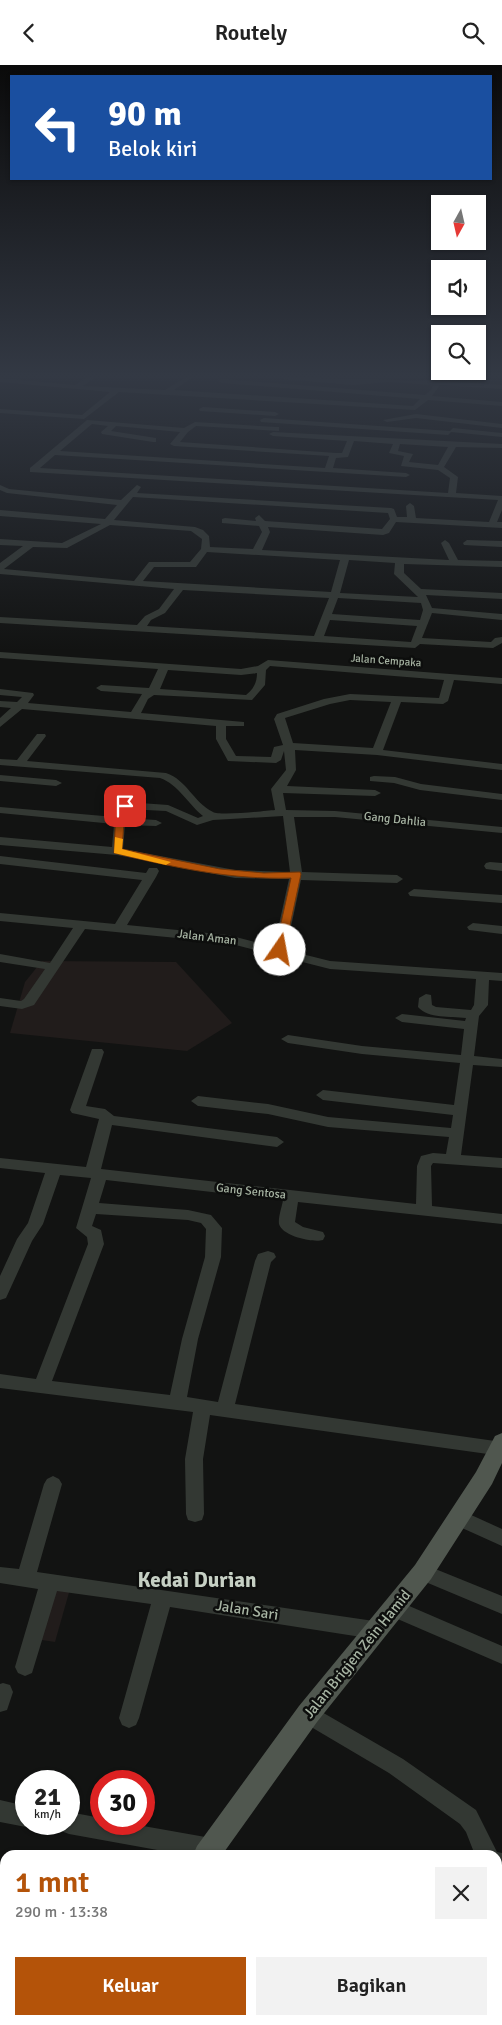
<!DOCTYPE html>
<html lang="id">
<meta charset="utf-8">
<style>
:root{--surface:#fff;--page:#f2f2f2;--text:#222;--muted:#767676;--accent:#b45309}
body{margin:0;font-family:Signika,sans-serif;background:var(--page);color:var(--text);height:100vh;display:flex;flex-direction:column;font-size:19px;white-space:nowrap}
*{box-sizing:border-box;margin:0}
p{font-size:16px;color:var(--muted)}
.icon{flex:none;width:28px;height:28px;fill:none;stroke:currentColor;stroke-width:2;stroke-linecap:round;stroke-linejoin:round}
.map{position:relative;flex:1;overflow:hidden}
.sheet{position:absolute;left:0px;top:1785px;width:502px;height:175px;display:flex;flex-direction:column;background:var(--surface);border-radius:15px 15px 0 0;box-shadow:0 1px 4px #0004}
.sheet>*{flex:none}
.top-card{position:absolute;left:10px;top:10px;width:482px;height:105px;border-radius:0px;box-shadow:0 1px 4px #0004;background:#1a4fa0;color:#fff;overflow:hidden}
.needle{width:32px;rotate:188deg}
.fabs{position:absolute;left:431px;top:130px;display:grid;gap:10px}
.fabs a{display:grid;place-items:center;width:55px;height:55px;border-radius:0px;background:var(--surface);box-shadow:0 1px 4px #0004;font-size:25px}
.speed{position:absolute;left:15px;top:1705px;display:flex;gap:10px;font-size:25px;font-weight:700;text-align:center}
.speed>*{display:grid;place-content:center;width:65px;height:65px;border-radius:50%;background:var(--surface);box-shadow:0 1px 4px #0004;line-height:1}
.speed small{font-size:12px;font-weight:400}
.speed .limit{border:8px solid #d22;background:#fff;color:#111}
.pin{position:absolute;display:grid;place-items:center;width:42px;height:42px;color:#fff;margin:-21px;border-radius:10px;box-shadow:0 2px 8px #0006}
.me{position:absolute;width:55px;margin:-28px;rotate:12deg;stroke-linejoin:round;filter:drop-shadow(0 0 4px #0008)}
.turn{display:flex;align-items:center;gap:18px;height:105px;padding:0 15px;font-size:22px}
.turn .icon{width:65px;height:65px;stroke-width:2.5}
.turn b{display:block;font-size:35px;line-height:42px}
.round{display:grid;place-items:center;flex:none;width:52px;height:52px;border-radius:0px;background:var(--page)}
.overview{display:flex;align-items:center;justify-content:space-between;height:85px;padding:0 15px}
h1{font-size:30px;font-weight:600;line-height:38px;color:var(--accent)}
.action{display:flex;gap:10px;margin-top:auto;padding:10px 15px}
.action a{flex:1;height:58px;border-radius:0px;background:var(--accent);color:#fff;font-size:20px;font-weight:600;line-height:58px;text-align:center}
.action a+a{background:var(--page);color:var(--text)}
header{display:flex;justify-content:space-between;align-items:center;height:65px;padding:0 15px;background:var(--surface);font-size:22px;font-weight:600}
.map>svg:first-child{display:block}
.green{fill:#211c1b}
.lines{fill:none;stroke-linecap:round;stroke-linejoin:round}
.minor{fill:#333833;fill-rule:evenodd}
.major{fill:#50574f;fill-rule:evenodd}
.route{fill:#b45309;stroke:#753606}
.slow{fill:#f59e0b}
.labels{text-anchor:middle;stroke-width:5;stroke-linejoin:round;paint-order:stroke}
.far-street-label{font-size:11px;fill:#a7b4a3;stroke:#0d0e0d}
.street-label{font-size:12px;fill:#a7b4a3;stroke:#0d0e0d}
.near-street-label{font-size:15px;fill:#a7b4a3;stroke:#0d0e0d}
.near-district-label{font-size:21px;font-weight:bold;fill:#c6d0c4;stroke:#0d0e0d}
</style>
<header><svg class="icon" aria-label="back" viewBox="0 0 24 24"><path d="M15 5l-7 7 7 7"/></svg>Routely<svg class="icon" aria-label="search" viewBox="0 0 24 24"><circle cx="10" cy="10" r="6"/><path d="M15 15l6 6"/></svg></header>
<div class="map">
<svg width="502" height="1960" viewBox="0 0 502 1960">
<rect width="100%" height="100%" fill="#121312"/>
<g class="green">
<polygon points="42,896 176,897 232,958 187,986 10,968 25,917"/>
<polygon points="50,1521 70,1524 55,1577 35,1574"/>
<polygon points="0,1851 5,1853 5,1955 56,1955 51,1960 0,1960"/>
</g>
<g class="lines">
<g class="minor">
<polygon points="88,312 96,312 83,321 165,325 186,312 193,312 174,325 413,341 420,334 222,318 218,316 222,314 425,330 432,324 433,320 389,317 353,320 283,314 279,312 434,316 431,312 441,312 441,316 502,320 502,324 440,320 432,331 502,337 502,341 428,335 415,345 119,327 84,354 0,348 0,344 82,350 110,327 0,317 0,313 75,320"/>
<polygon points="203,342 275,347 279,349 275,351 200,346 199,344"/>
<polygon points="416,349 502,359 502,363 416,353 387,357 383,355"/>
<polygon points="264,353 450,366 453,363 502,368 502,372 451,367 448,370 261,357 260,355"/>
<path d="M87,355L184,363L195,357L276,362H279V366L196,361L188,367L180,377L336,388H342L347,376L273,371L269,369L273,367L502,379V383L456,382L444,402L458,412L456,428L502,431V445L497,457H502V463L396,457L389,468L383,470L268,462L270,467L262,485L449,495L441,478L445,475L449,478L458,495L502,496V502L404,499V508L421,524L502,528V534L426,530L432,543L502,549V555L432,548L422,573L491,577L495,573L502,572V578L493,583L420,579L415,583L0,558V552L137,560L145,551L159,544L174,524L0,509V498L23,481L0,480V474L62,478L101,459L0,451V445L105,454L117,440L7,428L0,425V420L9,424L121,435L137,420L141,422L137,428L391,443L394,444L397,452H407L406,441L410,438L414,441L416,453L489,457L498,435L30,407V403ZM92,359L108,361L101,367L102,369L153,377H156V373L111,366L116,361L180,367L170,379L174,381L329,391L325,403L60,386ZM354,376L393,379L389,388L404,391L401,401L438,405L450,413L448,428L40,403L55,390L406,412L410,410L406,408L333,403L336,393L348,392ZM400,379L448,382L438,400L409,397L413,389L398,386ZM133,432L388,448L390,454L382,464L265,456L259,450L255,453L256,456L225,453L222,454V458L259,461L262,467L253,484L210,482L209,471L203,465L195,462L114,455ZM110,460L191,466L202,474L201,484L190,497H149L134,516L4,504L33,482L67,483ZM207,487L340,495L331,527L143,516L154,502H196ZM349,495L395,498L394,509L418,532L340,528ZM183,525L329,533L314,571L147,561L151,555L165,548ZM338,533L421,538L423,545L420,555L332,549ZM330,555L417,561L411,577L324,571Z"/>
<polygon points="467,475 502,476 502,482 464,480 463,478"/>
<path d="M0,587L241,604L258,601L268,595L502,613V619L454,615L448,636L443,639L401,637L383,685L502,699V705L377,690L295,685L296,705L287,721L375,725L381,728L375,731L283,728L286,745L335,746L502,762V768L335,752H294L302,807L397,810L403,814L397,818L301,815L286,885L330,896L502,908V916L489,915L488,940L479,951L474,991L502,994V1002L473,1000L461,1090L502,1093V1103L433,1098L431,1101L432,1141L502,1149V1159L298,1137L295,1157L303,1162L323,1167L325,1171L323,1175C313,1178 282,1171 279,1159C278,1152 282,1142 283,1135L106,1115L99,1138L188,1145L211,1150L222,1163L221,1192L198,1274L187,1332L218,1337L255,1196L258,1189L268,1186L274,1188L276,1192L271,1197L235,1339L502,1377V1391L210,1350L203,1394L204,1449L202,1455L195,1457L188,1455L186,1449L185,1394L193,1347L0,1323V1309L36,1314L88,1179L87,1172L76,1163L91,1113L60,1110L43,1159L32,1176L6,1233L0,1235V1211L17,1174L28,1158L45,1108L0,1103V1093L86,1102L99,1054L72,1048L70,1045L92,984H102L104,987L86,1041L105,1044L114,1051L277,1072L284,1077L277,1082L112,1060L101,1104L416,1139L417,1101L421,1091L433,1088L446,1089L449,1072L328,1062L268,1049L198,1041L191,1036L198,1031L268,1039L328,1052L451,1063L453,1050L323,1035L316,1030L323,1025L454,1040L460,998L362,989L288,978L281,974L288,970L362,981L461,990L464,964L402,957L395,953L402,949L465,956L466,953C451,951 428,954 418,942L419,933L426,929L431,930L432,940L436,942L471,945L474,940L476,914L330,904L228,878L85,864L34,940L22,944L0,941V933L21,936L24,934L45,904L0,897V889L50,898L73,863L0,856V848L115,859L142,815L0,799V791L146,808L149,803H157L159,806L156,812L127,860L228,870L274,882L289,814L235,813L117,790L0,780V772L112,782L114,759L0,748V742L115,752L117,741L126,737L168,740L198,753L203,751C189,740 178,719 160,713L0,700V694L17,695L37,669H45L46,671L27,696L166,708C187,715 193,737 213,747C220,751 264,746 275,745L271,724L286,705L284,686L281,695L276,698L228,696L216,674V661L22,644L0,662V653L11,643L0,642V636L17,637L22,632L0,630V624L33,628L34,630L28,638L131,647L142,629L101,626L96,623L101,620L149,623L158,604L0,593ZM270,601L444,615L439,633L350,629L324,634L277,649L274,654L283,680L274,682L271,692L236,691L226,674V661H244V657L141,648L148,634L154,630L252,635L265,620L266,605ZM168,605L241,610L257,608C257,617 254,624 246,630L160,624ZM350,635L391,637L373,683L293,678L285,653L330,639ZM127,744L166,746L197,760L213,755L283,751L290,807L235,805L123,784L125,760L156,761L162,758L156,755L126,753ZM96,1149L188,1155L201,1158L206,1164L205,1192L182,1274L170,1330L52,1316L104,1179L101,1165L92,1161Z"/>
<polygon points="0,710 56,715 62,718 56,721 0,716"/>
<polygon points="374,711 395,712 421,719 502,729 502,735 420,725 394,718 370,716 370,712"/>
<polygon points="490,797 502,798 502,806 486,804 484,801 486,798"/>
<polygon points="414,824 502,830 502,838 410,831 408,828"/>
<polygon points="473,858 502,861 502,869 469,865 467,862"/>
<polygon points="53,1411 59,1414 62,1419 37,1507 374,1556 381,1559 384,1565 381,1571 374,1574 170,1542 139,1653 136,1660 129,1663 122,1660 119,1653 151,1539 57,1526 32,1608 25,1611 18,1608 15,1602 38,1524 0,1518 0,1502 19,1504 44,1419 47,1414"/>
<polygon points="458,1444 502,1464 502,1481 451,1458 449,1452 451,1446"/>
<polygon points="423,1499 502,1531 502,1549 416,1513 413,1507 416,1501"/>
<polygon points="393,1534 502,1581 502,1599 386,1549 383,1543 386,1537"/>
<polygon points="3,1618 10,1620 13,1627 7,1645 0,1647 0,1619"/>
<polygon points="308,1639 403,1694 476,1745 497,1787 502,1788 502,1810 498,1808 498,1790 475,1790 466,1767 460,1759 389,1708 301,1656 298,1649 301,1642"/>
<polygon points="0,1735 26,1741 26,1759 33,1759 26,1762 0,1757"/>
<polygon points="69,1747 101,1753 101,1759 132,1759 211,1773 219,1776 222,1784 219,1790 185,1790 69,1769 61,1766 59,1759 69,1759"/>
<polygon points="252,1955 281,1955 283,1960 254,1960"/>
<polygon points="406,1955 434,1955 436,1960 408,1960"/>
</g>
<g class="major">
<polygon points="502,1368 502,1398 492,1419 431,1514 317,1657 222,1790 193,1790 197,1781 299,1641 415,1500 476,1407 495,1371"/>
<polygon points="59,1955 89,1955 87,1960 57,1960"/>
</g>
</g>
<linearGradient id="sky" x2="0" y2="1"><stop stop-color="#0a0a0a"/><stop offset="0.53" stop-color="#333944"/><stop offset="1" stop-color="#333944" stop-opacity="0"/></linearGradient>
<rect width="502" height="586" fill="url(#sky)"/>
<path class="route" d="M125,738L129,741L125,744L122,784L220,804L264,808L300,807L301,809L284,888H277L275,885L291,813C231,815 172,802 114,788L116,743Z"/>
<polygon class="slow" points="115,772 123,774 122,784 171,797 166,800 114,788"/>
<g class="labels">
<g class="far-street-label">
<text transform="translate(386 595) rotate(4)" y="4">Jalan Cempaka</text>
</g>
<g class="street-label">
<text transform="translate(395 754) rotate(6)" y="4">Gang Dahlia</text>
<text transform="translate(207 872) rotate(7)" y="4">Jalan Aman</text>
<text transform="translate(251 1126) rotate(6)" y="4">Gang Sentosa</text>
</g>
<g class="near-street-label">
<text transform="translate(247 1545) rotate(9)" y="5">Jalan Sari</text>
<text transform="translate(357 1589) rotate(-51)" y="5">Jalan Brigjen Zein Hamid</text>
</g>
<g class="near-district-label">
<text x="197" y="1522">Kedai Durian</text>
</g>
</g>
</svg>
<div class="fabs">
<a><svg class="needle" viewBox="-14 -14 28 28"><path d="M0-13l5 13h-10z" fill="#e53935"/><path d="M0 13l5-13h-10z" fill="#767676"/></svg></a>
<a><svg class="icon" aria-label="sound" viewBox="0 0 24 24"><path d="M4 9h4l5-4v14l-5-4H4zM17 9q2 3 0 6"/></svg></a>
<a><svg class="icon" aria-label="search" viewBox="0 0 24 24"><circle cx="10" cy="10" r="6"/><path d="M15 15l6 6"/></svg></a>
</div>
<div class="speed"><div>21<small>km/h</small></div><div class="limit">30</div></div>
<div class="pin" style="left:125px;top:741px;background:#d93025"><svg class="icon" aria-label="arrive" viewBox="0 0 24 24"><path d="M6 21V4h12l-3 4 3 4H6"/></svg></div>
<svg class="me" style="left:280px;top:885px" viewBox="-20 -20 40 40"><circle r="19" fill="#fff"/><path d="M0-13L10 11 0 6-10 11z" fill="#b45309"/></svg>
<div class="top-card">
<div class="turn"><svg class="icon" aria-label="left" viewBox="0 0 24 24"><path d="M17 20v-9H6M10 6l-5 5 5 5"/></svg><div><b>90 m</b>Belok kiri</div></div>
</div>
<section class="sheet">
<div class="overview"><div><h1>1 mnt</h1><p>290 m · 13:38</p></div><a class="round"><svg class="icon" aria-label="close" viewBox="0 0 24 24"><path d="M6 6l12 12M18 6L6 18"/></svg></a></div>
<div class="action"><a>Keluar</a><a>Bagikan</a></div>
</section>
</div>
